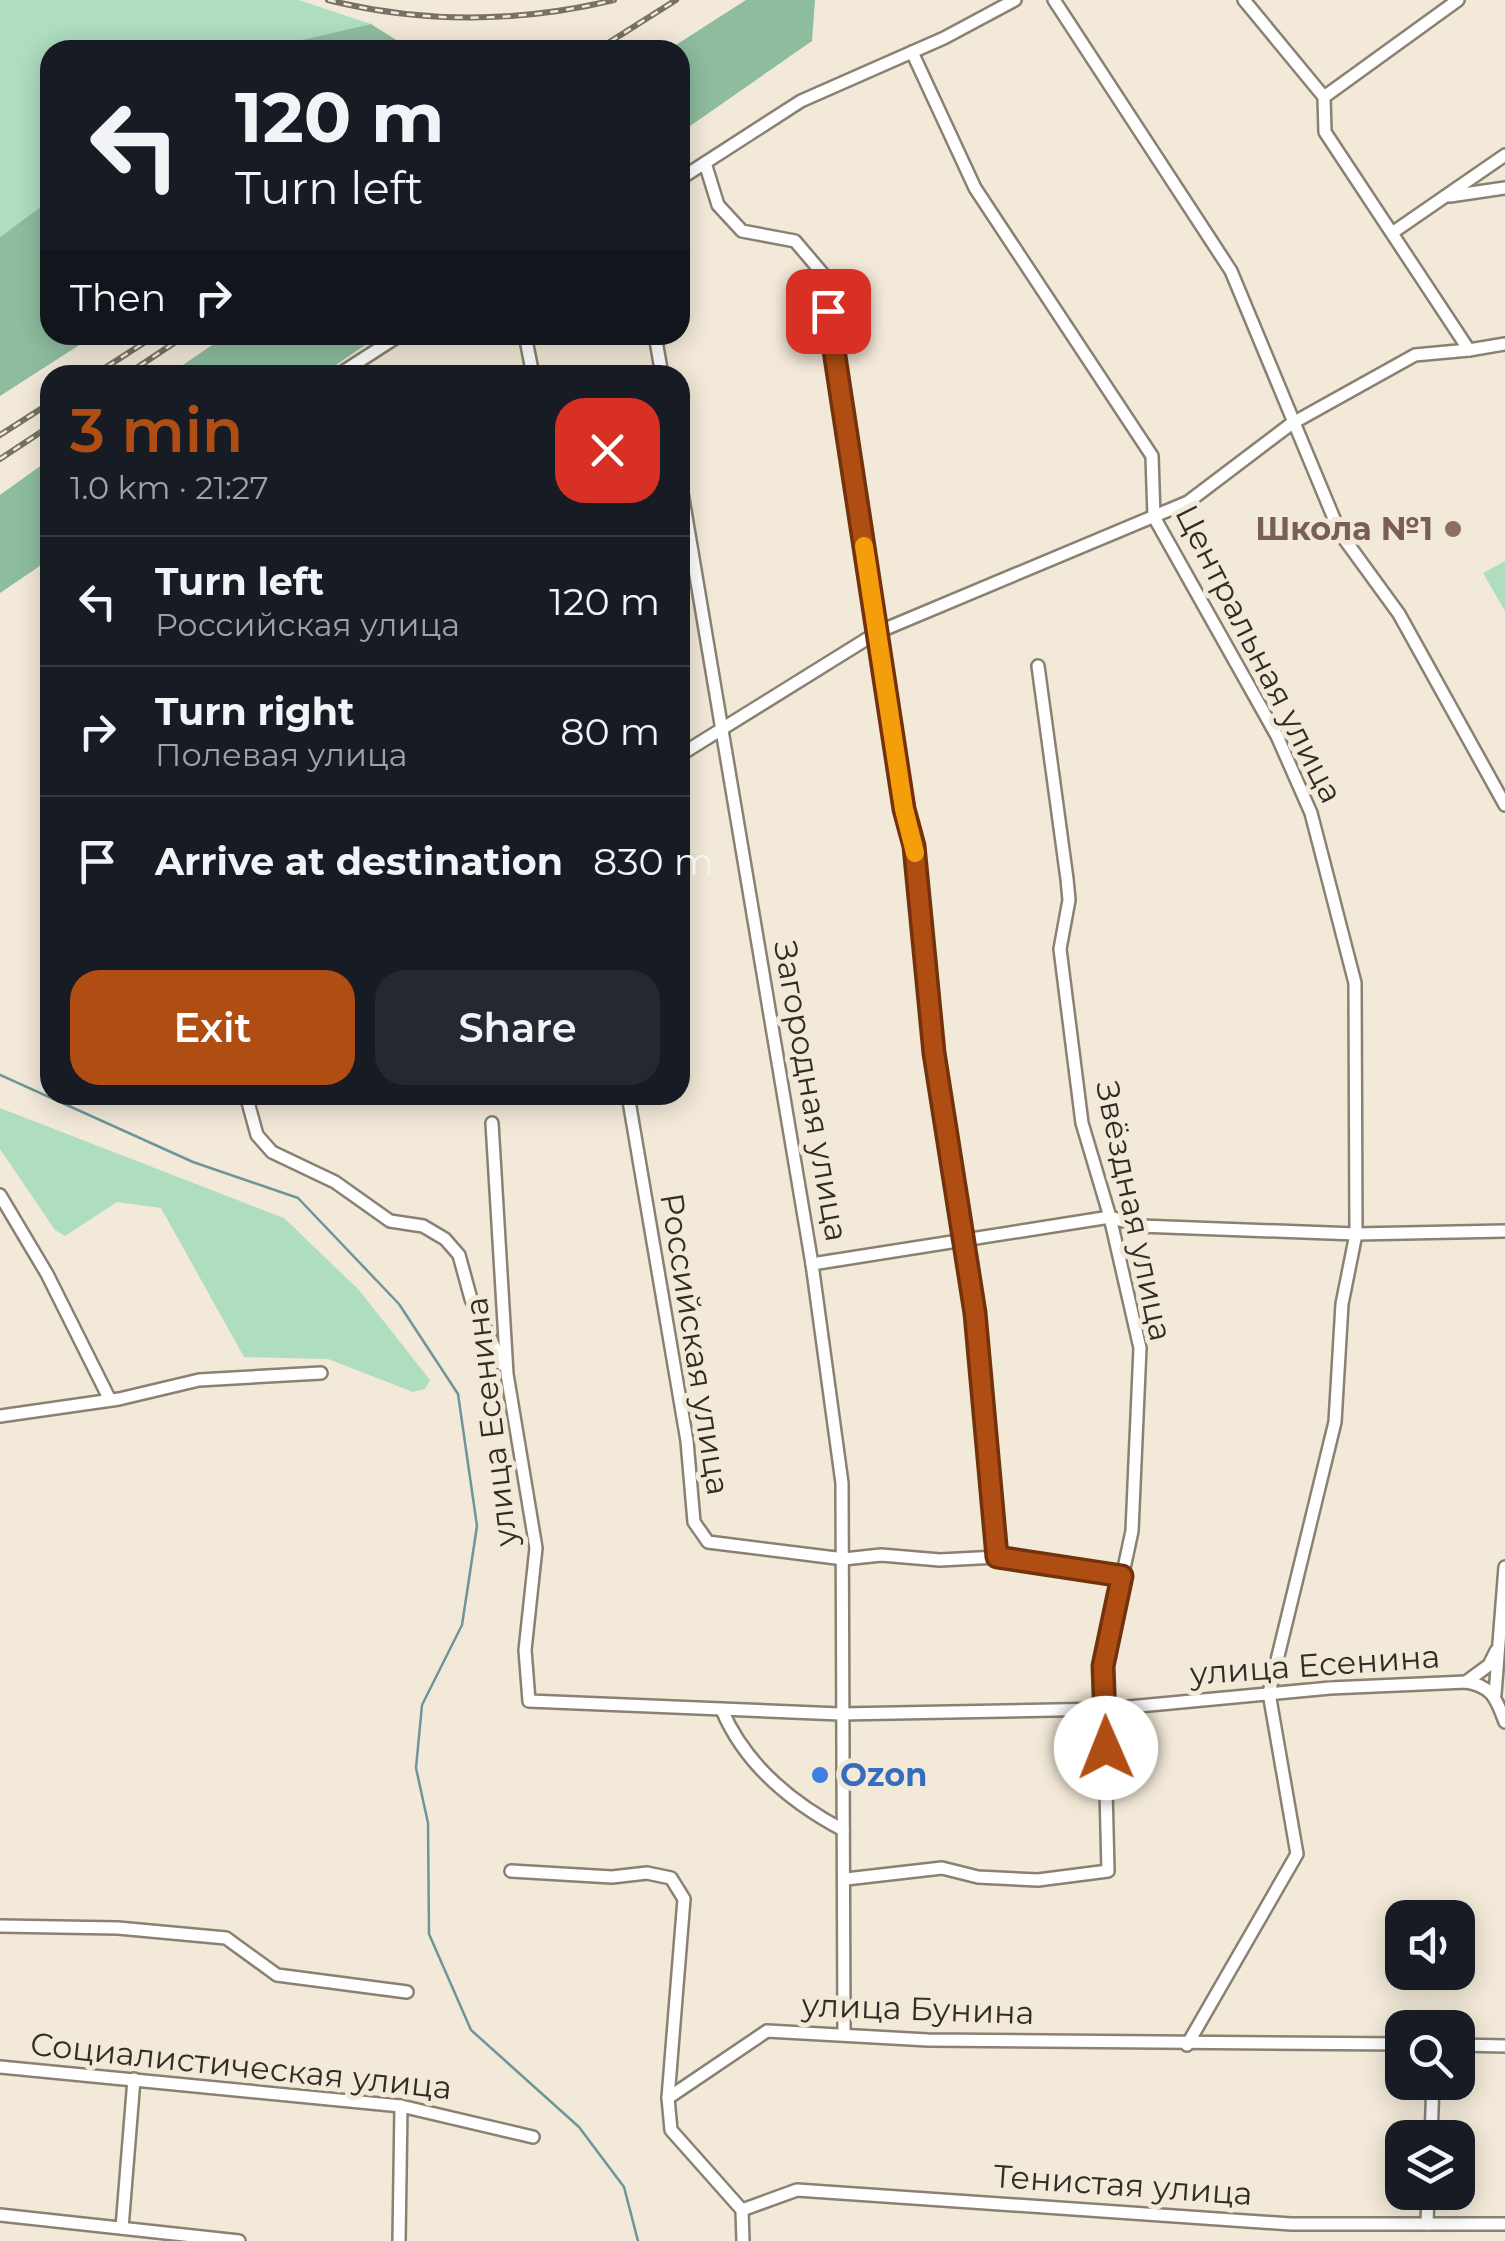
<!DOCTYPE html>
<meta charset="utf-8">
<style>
:root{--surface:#171b24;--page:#242831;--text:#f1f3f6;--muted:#9ea1a6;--line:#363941;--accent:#af4d12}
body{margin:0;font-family:Montserrat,sans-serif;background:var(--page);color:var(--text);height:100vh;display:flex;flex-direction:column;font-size:38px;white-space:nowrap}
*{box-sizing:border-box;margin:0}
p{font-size:32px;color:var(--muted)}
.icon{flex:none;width:55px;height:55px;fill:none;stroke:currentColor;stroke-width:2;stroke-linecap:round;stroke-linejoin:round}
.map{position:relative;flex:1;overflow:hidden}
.drawer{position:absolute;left:40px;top:365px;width:650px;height:740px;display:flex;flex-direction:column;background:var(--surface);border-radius:30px;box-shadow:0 5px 25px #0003}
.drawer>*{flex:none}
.banner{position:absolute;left:40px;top:40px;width:650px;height:305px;border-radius:30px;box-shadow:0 5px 25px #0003;background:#171b24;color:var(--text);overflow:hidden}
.tools{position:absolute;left:1385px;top:1900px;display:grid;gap:20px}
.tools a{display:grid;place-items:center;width:90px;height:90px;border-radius:20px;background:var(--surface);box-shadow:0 5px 25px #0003;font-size:50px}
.pin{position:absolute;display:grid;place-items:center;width:85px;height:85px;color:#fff;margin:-42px;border-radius:20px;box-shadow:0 5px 15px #0006}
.me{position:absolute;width:110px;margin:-55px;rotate:359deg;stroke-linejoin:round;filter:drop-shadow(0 0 8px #0008)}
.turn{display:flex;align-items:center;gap:35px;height:210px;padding:0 30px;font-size:45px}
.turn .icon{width:130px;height:130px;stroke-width:2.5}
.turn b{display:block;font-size:70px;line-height:85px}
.then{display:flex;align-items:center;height:95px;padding:0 30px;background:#0003;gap:20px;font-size:38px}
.round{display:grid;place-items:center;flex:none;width:105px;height:105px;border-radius:30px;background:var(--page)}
.headline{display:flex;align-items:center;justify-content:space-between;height:170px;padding:0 30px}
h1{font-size:60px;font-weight:600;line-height:75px;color:var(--accent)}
.action{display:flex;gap:20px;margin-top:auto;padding:20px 30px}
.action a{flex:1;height:115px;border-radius:30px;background:var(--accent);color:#fff;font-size:40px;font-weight:600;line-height:115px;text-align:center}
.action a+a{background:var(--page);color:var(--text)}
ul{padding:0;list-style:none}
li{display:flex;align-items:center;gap:30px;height:130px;padding:0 30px;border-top:2px solid var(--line)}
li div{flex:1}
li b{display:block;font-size:38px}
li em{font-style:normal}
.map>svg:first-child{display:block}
.green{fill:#aeddc0}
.forest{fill:#8ebc9f}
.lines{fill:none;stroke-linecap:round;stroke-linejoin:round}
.stream{stroke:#6d969a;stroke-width:2.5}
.minor-casing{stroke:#898172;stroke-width:16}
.minor{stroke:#fff;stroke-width:11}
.rail-casing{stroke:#767066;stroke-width:6}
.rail{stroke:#f2e9d8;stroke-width:2.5;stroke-dasharray:8;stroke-linecap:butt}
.route-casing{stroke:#72320c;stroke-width:25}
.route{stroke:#af4d12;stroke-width:18}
.slow{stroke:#f59e0b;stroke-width:18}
.education-dot{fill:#8d6e63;stroke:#f2e9d8;stroke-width:4}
.shop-dot{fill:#3f7fe0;stroke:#f2e9d8;stroke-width:4}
.labels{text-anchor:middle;stroke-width:10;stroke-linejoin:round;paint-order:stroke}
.education-label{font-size:32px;font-weight:bold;fill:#785e54;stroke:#f2e9d8;text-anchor:end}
.street-label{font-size:32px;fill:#302c26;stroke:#f2e9d8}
.shop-label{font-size:32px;font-weight:bold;fill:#366cbe;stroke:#f2e9d8;text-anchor:start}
</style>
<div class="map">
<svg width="1505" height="2241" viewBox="0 0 1505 2241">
<rect width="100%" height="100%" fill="#f2e9d8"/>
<g class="green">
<polygon points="0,0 299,0 371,24 258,50 50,50 50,200 0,237"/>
<polygon points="1505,561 1505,611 1483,573"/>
<polygon points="0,1108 284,1218 359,1290 430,1380 425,1389 413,1392 328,1359 244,1357 161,1208 117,1202 65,1236 55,1230 0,1149"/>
</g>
<g class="forest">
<polygon points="746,0 815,0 812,41 680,133 680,50 668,50"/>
<polygon points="371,24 412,50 258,50"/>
<polygon points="50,200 50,335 95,335 0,396 0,237"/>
<polygon points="227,335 380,335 321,375 168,375"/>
<polygon points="50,459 50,559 0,593 0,495"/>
</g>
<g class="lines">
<polyline class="stream" points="0,1075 193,1162 298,1198 399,1304 458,1394 477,1526 462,1625 422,1705 416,1768 428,1823 429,1934 471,2030 579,2127 624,2187 638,2241"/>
<defs>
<g id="minor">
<polyline points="1054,0 1231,271 1340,533 1399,614 1505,805"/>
<polyline points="1244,0 1324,97"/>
<polyline points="1458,0 1324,97 1325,132 1469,350 1505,344"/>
<polyline points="912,52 975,188 1152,456 1154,517 1277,736 1311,813 1355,983 1356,1234 1342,1304 1335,1422 1269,1693 1297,1854 1187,2045"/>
<polyline points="705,163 718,205 742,231 795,241 823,274 904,809 914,846 934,1053 975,1313 997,1557"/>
<polyline points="680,179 801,101 944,38 1015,0"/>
<polyline points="1450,196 1505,188"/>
<polyline points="1392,233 1505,155"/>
<polyline points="525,335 533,375"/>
<polyline points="655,335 662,375"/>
<polyline points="338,375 400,335"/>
<polyline points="680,481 812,1264 842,1483 844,2033"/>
<polyline points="50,570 50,574"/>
<polyline points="680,755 878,632 1188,502 1291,424 1415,355 1469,350"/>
<polyline points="246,1095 257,1135 272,1152 335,1182 390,1221 423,1226 445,1239 459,1255 471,1299 503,1365"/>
<polyline points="628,1095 687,1441 694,1522 708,1542 844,1559 881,1555 940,1560 997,1557 1122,1576"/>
<path d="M492,1123L507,1374L536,1548L525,1650L529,1701L840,1714L1107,1709L1330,1688L1466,1682C1492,1686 1496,1698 1505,1722"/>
<polyline points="0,1195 47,1274 110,1400"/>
<polyline points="812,1264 1110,1217 1140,1226 1356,1234 1505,1231"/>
<polyline points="0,1416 119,1399 199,1380 321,1373"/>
<polyline points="1466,1682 1489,1665 1496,1651"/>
<polyline points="1495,1694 1505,1567"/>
<path d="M722,1710C745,1764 792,1803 843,1830"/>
<polyline points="511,1871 612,1877 647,1873 671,1878 684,1899 668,2098 671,2130 742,2210"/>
<polyline points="846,1879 942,1868 978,1877 1038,1880 1108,1871 1103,1666 1132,1531 1140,1348 1110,1217 1082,1123 1060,949 1069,900 1067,879 1038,666"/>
<polyline points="0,1926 118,1928 226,1938 277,1975 407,1992"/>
<polyline points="1458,2045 1505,2046"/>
<polyline points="0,2067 401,2106 533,2137"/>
<polyline points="668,2098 767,2031 928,2040 1402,2044"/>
<polyline points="1431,2138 1433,2082"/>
<polyline points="742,2210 797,2190 1291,2224 1505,2224"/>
<polyline points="742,2210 743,2241"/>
<polyline points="0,2215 239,2241"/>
<polyline points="1427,2224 1428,2192"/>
<polyline points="122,2228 134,2079"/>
<polyline points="399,2241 401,2106"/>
</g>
</defs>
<use href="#minor" class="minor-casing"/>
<use href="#minor" class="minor"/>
<defs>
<g id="rail">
<path d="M328,0C424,24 518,23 614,0"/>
<polyline points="597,50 676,0"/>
<polyline points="94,375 156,335"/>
<polyline points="126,375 186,335"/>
<polyline points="0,435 50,403"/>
<polyline points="0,459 50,426"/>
</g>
</defs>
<use href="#rail" class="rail-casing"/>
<use href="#rail" class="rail"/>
</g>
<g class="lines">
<defs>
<polyline id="route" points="828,311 904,809 914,846 934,1053 975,1313 997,1557 1122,1576 1103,1666 1106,1748"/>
</defs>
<use href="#route" class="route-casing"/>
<use href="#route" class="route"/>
<polyline class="slow" points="864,546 904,809 915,853"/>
</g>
<circle class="education-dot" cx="1453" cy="529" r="10"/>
<circle class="shop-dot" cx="820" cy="1775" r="10"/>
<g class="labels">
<g class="education-label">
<text x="1433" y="540">Школа №1</text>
</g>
<g class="street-label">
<text transform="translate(1259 654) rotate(63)" y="11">Центральная улица</text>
<text transform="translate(811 1091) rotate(80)" y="11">Загородная улица</text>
<text transform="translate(1134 1211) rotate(78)" y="11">Звёздная улица</text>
<text transform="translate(695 1344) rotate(81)" y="11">Российская улица</text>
<text transform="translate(491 1422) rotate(-97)" y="11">улица Есенина</text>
<text transform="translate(1315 1665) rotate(-4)" y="11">улица Есенина</text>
<text transform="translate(918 2009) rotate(2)" y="11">улица Бунина</text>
<text transform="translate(241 2066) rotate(6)" y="11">Социалистическая улица</text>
<text transform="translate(1123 2185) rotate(4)" y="11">Тенистая улица</text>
</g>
<g class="shop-label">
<text x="840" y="1786">Ozon</text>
</g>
</g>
</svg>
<div class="tools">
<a><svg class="icon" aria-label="sound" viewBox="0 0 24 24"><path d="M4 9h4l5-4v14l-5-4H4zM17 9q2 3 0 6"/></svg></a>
<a><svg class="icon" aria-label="search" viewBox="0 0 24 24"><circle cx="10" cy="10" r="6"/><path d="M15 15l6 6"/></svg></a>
<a><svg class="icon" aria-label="layers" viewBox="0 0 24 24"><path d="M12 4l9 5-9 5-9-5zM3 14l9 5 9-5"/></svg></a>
</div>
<div class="pin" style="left:828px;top:311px;background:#d93025"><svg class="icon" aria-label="arrive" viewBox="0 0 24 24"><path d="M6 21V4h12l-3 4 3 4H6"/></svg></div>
<svg class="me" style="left:1106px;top:1748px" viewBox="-20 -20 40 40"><circle r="19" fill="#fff"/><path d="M0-13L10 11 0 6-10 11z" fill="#af4d12"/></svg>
<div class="banner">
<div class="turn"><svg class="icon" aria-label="left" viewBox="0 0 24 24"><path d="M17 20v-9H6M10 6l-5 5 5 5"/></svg><div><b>120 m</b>Turn left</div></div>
<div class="then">Then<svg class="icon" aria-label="right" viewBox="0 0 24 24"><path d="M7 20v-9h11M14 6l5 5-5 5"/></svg></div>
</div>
<section class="drawer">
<div class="headline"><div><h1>3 min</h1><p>1.0 km · 21:27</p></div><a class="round" style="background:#d93025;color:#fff"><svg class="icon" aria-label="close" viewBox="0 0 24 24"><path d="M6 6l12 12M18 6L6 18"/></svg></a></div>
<ul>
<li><svg class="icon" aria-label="left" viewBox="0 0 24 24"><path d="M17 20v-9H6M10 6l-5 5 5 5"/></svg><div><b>Turn left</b><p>Российская улица</p></div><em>120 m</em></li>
<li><svg class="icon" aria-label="right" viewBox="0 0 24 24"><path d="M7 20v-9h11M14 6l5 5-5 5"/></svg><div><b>Turn right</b><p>Полевая улица</p></div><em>80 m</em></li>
<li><svg class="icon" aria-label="arrive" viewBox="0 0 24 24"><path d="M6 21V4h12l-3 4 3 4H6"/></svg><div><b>Arrive at destination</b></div><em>830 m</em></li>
</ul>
<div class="action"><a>Exit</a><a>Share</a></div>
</section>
</div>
